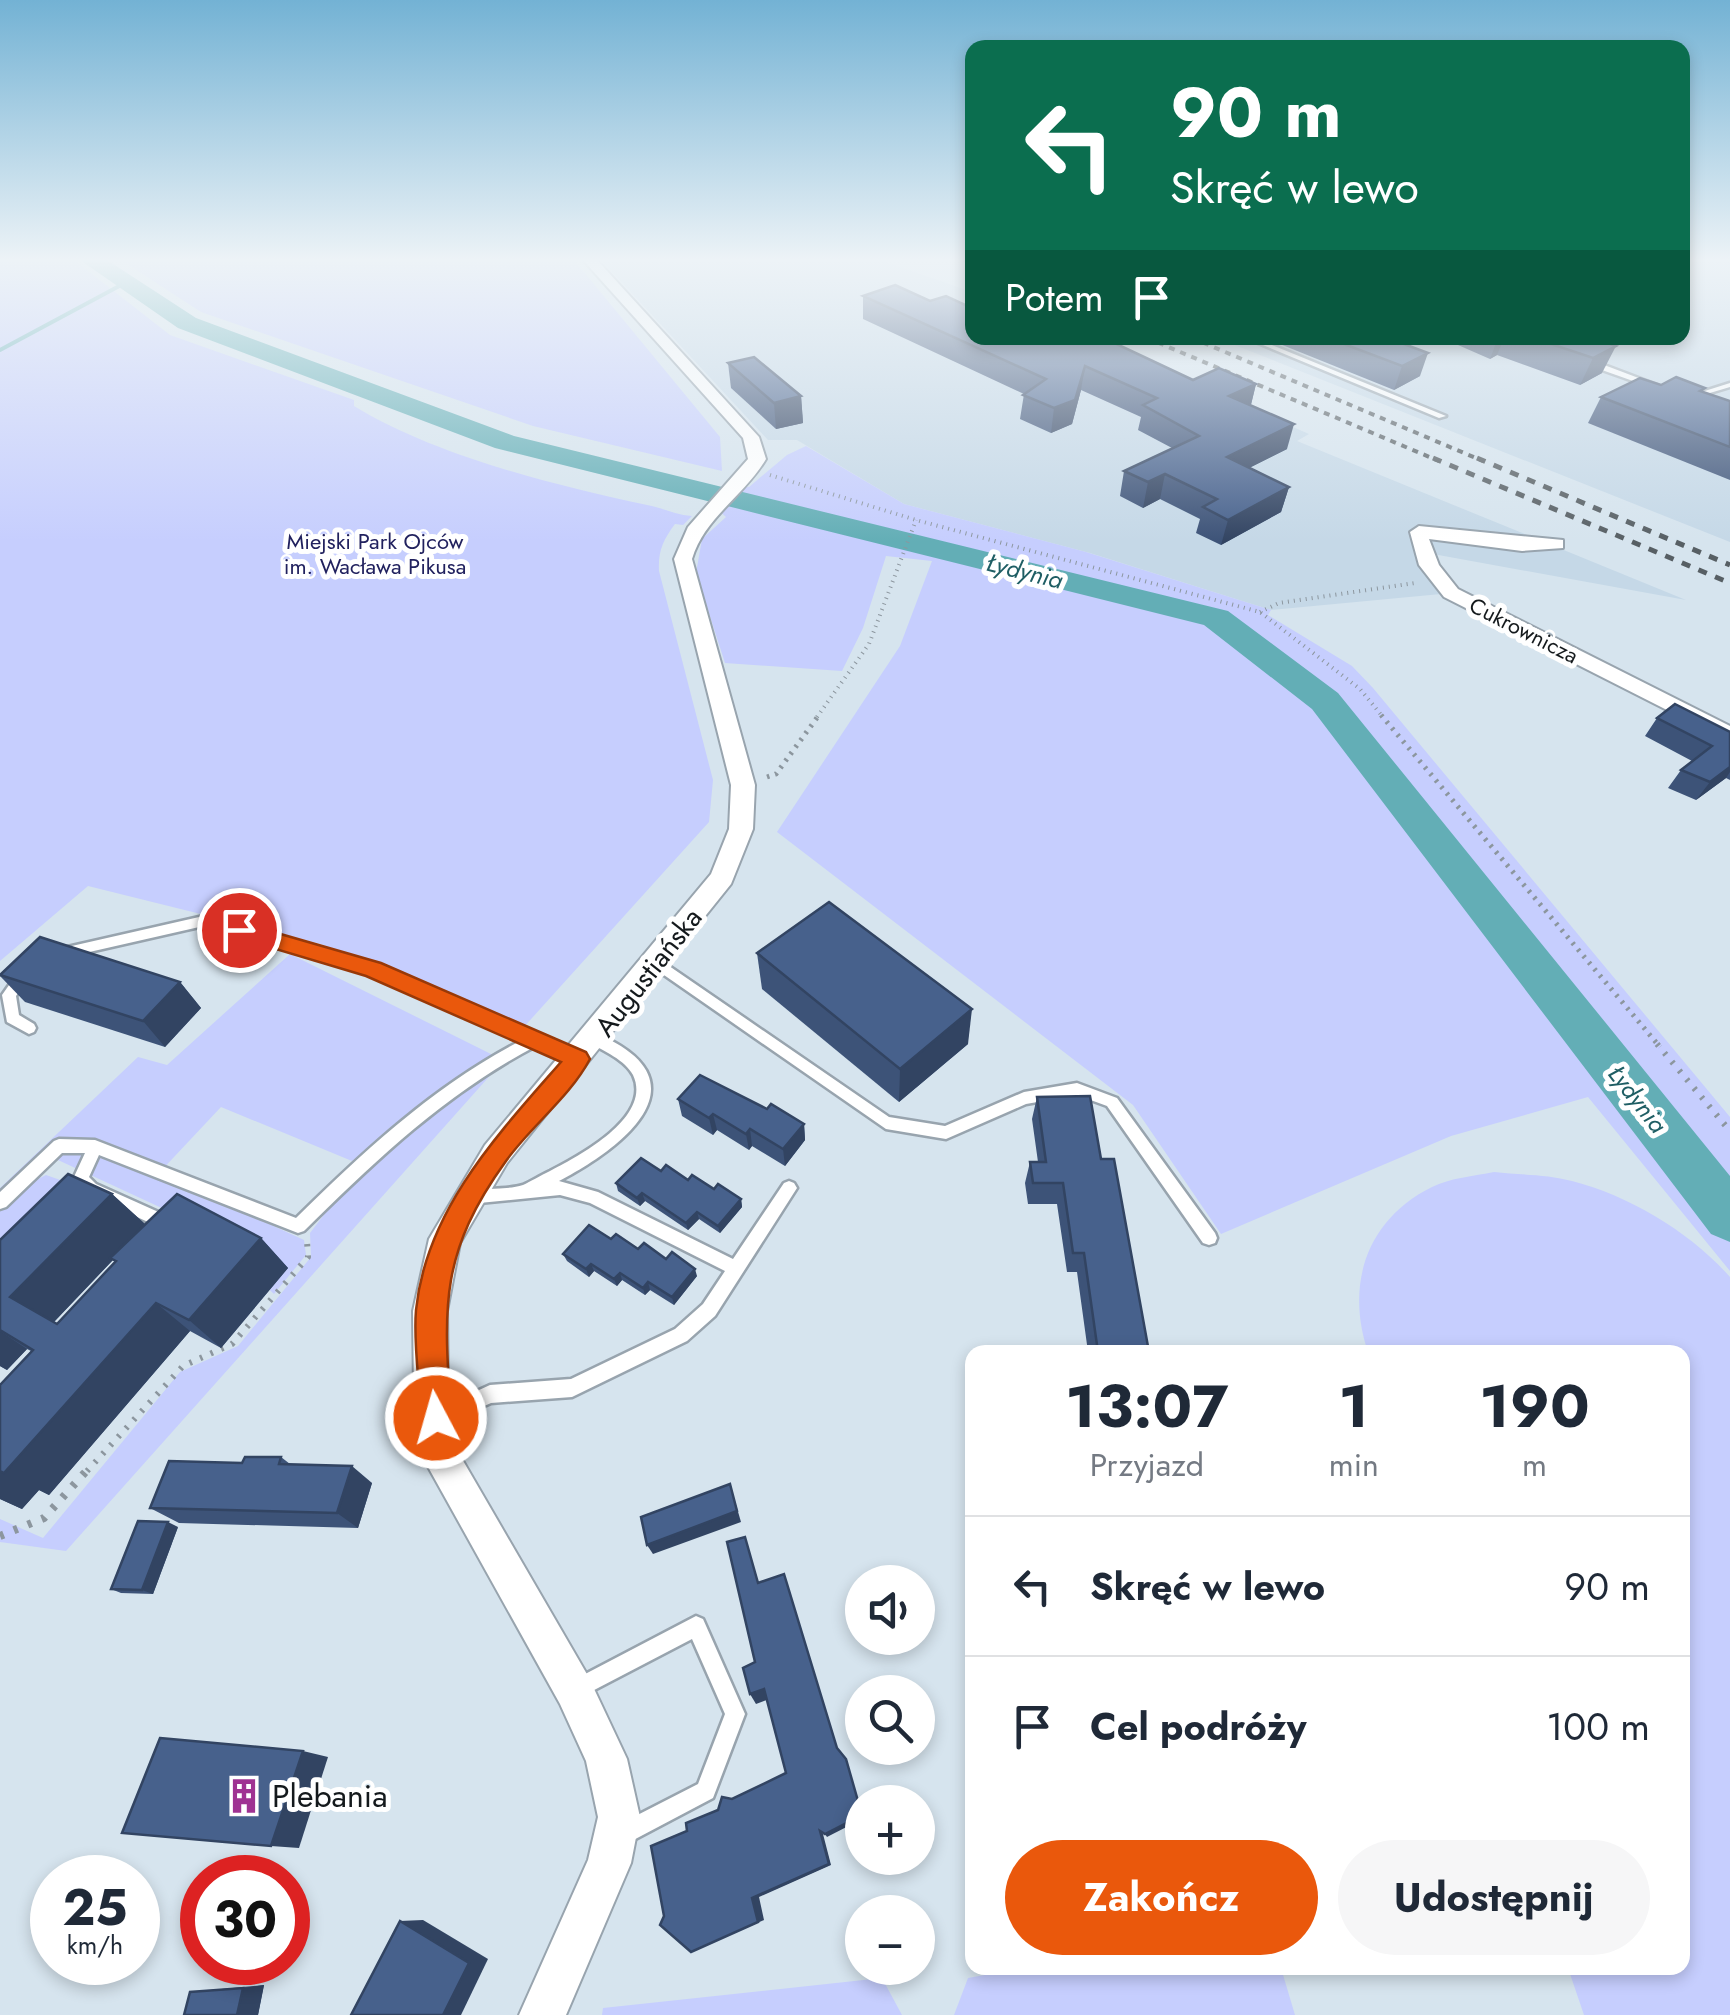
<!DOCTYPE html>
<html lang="pl">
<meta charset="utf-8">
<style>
:root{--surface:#fff;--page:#f6f6f7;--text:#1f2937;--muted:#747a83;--line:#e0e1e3;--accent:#ea580c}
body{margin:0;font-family:Jost,sans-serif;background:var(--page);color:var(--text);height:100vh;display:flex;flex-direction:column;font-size:38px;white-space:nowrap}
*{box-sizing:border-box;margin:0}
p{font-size:32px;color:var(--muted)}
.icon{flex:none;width:55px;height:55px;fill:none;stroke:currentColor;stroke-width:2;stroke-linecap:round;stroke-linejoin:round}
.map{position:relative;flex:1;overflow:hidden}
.sheet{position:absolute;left:965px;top:1345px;width:725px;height:630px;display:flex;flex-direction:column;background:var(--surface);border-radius:20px;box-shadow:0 5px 15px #0003}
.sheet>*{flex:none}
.hud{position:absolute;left:965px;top:40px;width:725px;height:305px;border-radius:20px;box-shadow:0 5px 15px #0003;background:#0b6e4f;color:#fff;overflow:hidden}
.controls{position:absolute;left:845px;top:1565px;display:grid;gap:20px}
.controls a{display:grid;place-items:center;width:90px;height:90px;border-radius:50%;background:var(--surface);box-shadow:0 5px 15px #0003;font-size:50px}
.speed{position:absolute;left:30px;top:1855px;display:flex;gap:20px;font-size:50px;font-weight:700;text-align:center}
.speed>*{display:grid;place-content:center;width:130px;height:130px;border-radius:50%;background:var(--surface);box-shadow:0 5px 15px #0003;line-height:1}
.speed small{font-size:25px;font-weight:400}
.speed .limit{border:15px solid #d22;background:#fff;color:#111}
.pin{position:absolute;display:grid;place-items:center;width:85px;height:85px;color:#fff;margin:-42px;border:5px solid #fff;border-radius:50%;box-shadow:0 2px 10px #0007}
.me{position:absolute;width:110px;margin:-55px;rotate:354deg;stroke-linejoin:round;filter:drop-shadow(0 0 8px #0008)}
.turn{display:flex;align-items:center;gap:35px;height:210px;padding:0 40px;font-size:45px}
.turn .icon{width:130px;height:130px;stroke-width:2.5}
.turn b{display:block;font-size:70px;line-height:85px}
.then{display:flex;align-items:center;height:95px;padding:0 40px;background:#0003;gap:20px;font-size:38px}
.eta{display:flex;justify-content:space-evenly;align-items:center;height:170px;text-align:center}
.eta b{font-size:60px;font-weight:700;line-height:70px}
.button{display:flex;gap:20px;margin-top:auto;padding:20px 40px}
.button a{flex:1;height:115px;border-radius:60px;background:var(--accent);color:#fff;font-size:40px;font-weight:700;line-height:115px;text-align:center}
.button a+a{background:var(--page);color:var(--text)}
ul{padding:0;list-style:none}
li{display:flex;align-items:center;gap:30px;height:140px;padding:0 40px;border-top:2px solid var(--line)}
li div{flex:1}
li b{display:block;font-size:38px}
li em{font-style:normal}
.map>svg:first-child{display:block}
.built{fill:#c5d8e7}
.green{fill:#c6cefe}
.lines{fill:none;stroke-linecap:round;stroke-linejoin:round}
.stream{stroke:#63aeb6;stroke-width:4}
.river{fill:#63aeb6;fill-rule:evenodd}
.service-casing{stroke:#98a4ae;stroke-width:5}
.minor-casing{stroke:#98a4ae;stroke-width:4}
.path-far3{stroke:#8c969e;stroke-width:4;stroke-dasharray:1 5;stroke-linecap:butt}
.path-far2{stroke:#8c969e;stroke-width:5;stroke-dasharray:2.5 6;stroke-linecap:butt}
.path-far1{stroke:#8c969e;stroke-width:6;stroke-dasharray:2.5 9;stroke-linecap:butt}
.path{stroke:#8c969e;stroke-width:8;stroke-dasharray:4 11;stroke-linecap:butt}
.service{fill:#fff;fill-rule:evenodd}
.minor{fill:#fff;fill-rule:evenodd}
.rail-far1{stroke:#575f64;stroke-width:4;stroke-dasharray:6 6;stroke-linecap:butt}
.rail{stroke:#575f64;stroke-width:5;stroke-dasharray:9 9;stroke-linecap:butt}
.wall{fill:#3d5378;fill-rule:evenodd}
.shaded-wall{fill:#324462}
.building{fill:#47618c;stroke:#324462;stroke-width:2.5}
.route{fill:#ea580c;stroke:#983908;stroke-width:2.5}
.labels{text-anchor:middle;stroke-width:10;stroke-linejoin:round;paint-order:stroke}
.far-park-label{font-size:22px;fill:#21215e;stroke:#fff}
.far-street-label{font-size:22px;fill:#14191c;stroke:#fff}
.far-water-label{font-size:25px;font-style:italic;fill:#1f5e64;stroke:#fff}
.street-label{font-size:28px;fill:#14191c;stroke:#fff}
.near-poi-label{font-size:32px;fill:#14191c;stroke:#fff;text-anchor:start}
</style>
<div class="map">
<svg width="1730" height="2015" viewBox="0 0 1730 2015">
<rect width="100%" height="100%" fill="#d6e4ee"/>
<g class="built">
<polygon points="601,260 880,260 972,292 972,338 1153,366 1309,434 1297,441 1686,600 1433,554 1441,594 1271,610 1090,553 904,504 797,440 768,440"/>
<polygon points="1683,260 1730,260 1730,542 1217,338 1682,338"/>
</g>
<g class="green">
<path d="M0,260H74L170,335L354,400V406C436,456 554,485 647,505C663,508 676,515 692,516L683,525L675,524C663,540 658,551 659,571L713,780L709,822L523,1028L321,944L88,886L0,961Z"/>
<polygon points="121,260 574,260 720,437 722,471 533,426 201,312"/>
<polygon points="806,446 904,504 1086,552 1271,610 1268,615 1352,666 1373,688 1730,1117 1730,1271 1588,1097 1451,1136 1221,1234 1133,1105 777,832 900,646 932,561 886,556 863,628 842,671 725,663 696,573 702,539 726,517 717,509 742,486 749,487 787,455"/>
<polygon points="290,954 493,1055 352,1161 221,1107 159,1173 304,1240 306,1255 274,1294 205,1228 45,1154 0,1195 0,1188 138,1057 167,1065"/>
<polygon points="495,1070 66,1551 0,1542 0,1519 43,1538 180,1372 238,1346 311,1257 310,1233 355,1174"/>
<path d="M1494,1172C1519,1175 1547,1174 1572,1181C1630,1196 1690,1232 1730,1277V2015H1584L1568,1968H1682V1352H1368C1345,1284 1367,1219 1432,1187C1450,1178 1474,1176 1494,1172Z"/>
<polygon points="46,1175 83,1188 0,1271 0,1210 28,1184"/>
<polygon points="1023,1968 1281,1968 1295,2015 954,2015 968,1978"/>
<polygon points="882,1978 902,2015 602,2015 603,2008"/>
</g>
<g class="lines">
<polyline class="stream" points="0,350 123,284"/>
<polygon class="river" points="80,260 107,260 196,318 514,436 1228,611 1338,693 1730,1176 1730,1242 1711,1234 1312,709 1204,625 495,448 178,328"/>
<defs>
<g id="service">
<polygon points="1246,338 1255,338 1446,416 1439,418"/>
<polygon points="1585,360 1591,360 1657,385 1650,387 1585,364"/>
<polygon points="1730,383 1730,387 1693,398 1689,396"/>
<path d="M208,915L378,965L582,1054L584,1058L582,1062L577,1064L536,1046C446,1093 375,1161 304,1231L298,1233L99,1155L89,1177L96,1184L174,1219L176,1224L174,1229L168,1231L86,1194L73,1179L85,1153H62L6,1207L0,1209V1192L54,1141L59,1139L95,1140L296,1218C365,1150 435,1085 522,1040L369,973L208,925L63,958L56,953L63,948Z"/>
<polygon points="656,957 889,1117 945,1126 1024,1092 1077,1083 1117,1098 1215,1233 1217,1238 1215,1243 1209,1245 1203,1243 1107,1106 1077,1095 1026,1104 946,1139 886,1129 651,966 649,962 651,958"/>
<polygon points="24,970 31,975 16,996 19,1015 34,1024 36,1028 34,1032 29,1034 7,1022 2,995 19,971"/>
<path d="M595,1033C708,1080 626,1146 559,1181L598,1192L733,1259L784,1183L789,1181L794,1183L797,1188L715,1316L687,1341L572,1397L491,1403L437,1427L431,1424L428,1418L431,1412L490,1385L571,1379L675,1329L703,1304L725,1271L590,1203L560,1195L469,1204L464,1202L461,1197L464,1192L469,1190C486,1188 507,1190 523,1185C530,1182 541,1175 550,1171C579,1156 653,1117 633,1075C625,1060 604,1051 590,1043L588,1039L590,1035Z"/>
<polygon points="696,1616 703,1619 745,1714 713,1798 624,1845 616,1842 613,1834 616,1826 698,1784 725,1714 692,1639 575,1700 568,1697 565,1690 568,1683"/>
</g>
<g id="minor">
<path d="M583,260H597L759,437L766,459C745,495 704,518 692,559L755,785L753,829L731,884L507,1163L460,1243L447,1311L448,1393L462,1459L588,1676L627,1759L640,1817L631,1863L566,2015H519L588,1860L598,1817L586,1761L560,1704L427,1465L414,1393L413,1311L429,1239L485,1145L711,874L729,829L731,785L674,559L688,527L748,459L743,438Z"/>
<polygon points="1419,526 1563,540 1563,548 1522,551 1429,539 1439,565 1458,589 1730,726 1730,742 1444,597 1419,565 1410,532"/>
</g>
</defs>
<use href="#service" class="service-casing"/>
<use href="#minor" class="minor-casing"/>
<g class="path-far3">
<polyline points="770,475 916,520 1260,612 1360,689 1383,717"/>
<polyline points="1260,612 1279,603 1415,583"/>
<polyline points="817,717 869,644 916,520"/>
</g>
<g class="path-far2">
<polyline points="1381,715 1660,1047"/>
<polyline points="767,777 776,774 819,715"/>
</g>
<g class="path-far1">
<polyline points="1657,1044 1730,1131"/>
<polyline points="87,1471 183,1366 232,1344 308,1257 307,1241"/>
</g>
<polyline class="path" points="0,1536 44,1518 89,1468"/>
<use href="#service" class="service"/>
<use href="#minor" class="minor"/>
<g class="rail-far1">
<polyline points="964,260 972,264"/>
<polyline points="1147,338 1439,461"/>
<polyline points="1192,338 1483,461"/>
</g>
<g class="rail">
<polyline points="1433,458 1730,583"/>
<polyline points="1477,458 1730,565"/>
</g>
</g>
<g class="wall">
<polygon points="863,296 930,301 972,308 1193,380 1256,384 1251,405 1287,449 1249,468 1289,487 1281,512 1221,545 1196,533 1200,519 1160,499 1143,508 1120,496 1124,471 1172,448 1138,430 1141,417 1081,390 1072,424 1051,433 1020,419 1024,394 863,319"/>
<polygon points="1265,338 1388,338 1420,376 1394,390"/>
<polygon points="1442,338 1593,338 1602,373 1580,385 1497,355 1490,359"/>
<polygon points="728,363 801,396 803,423 776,429 731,388"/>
<polygon points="1661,385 1703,392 1730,401 1730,480 1588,423 1601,397"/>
<polygon points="1657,718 1730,732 1730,780 1726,778 1696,800 1668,788 1681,770 1692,761 1645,736"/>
<polygon points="757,953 968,1044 899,1102 762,989"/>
<polygon points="0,976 180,982 201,1008 165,1047 25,1002"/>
<polygon points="1037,1097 1101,1159 1149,1352 1088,1352 1077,1272 1067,1272 1057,1204 1028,1204 1025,1183 1030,1162 1038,1162 1032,1119"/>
<polygon points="678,1099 767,1109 804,1124 805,1140 785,1166 752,1146 749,1150 717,1130 713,1135 682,1116"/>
<polygon points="661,1171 741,1199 742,1207 720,1233 699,1219 688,1230 645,1201 640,1206 618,1191 616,1183"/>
<path d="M112,1194L145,1224L261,1238L288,1268L221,1348L190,1331L49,1495L39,1490L22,1509L0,1499V1385L31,1351L27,1349L7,1370L0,1366V1240ZM113,1260L115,1262L57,1324L54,1322Z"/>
<polygon points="611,1239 666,1259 697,1276 674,1305 650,1290 645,1295 622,1280 617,1286 594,1271 589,1277 567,1261 563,1254"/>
<polygon points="281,1457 290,1464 372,1483 358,1528 179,1523 150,1508 242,1463"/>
<polygon points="178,1527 153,1594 121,1593 111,1589"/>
<polygon points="264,1985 258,2015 184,2015 190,1992"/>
</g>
<g class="shaded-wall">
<polygon points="1498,338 1504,338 1497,355 1490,359"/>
<polygon points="1616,346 1602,373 1580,385 1593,358"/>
<polygon points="1428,353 1420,376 1394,390 1402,366"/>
<polygon points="1085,366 1081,390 1072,424 1051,433 1054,408"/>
<polygon points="1256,384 1250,408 1229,396"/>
<polygon points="801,396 803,423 776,429 774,403"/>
<polygon points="1294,424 1287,449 1221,482 1227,457"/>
<polygon points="1165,474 1160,499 1143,508 1148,482"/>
<polygon points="1289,487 1281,512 1221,545 1228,520"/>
<polygon points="1730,767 1730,772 1726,778 1696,800 1710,782"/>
<polygon points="180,982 201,1008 165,1047 143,1021"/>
<polygon points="972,1009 968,1044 899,1102 900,1069"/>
<polygon points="713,1114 717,1130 713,1135 709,1118"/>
<polygon points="804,1124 805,1140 785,1166 783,1149"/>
<polygon points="750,1129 752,1146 749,1150 746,1134"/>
<polygon points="642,1193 645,1201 640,1206 637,1198"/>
<polygon points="112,1194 146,1225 51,1325 10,1297"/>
<polygon points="741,1199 742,1207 720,1233 718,1226"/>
<polygon points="697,1212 699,1219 688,1230 686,1223"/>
<polygon points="261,1238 288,1268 221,1348 189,1320"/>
<polygon points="591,1264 594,1271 589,1277 586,1269"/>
<polygon points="695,1269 697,1276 674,1305 672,1297"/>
<polygon points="620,1273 622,1280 617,1286 614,1279"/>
<polygon points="648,1282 650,1290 645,1295 643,1288"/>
<polygon points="156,1303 190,1331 49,1495 39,1490 22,1509 0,1499 0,1470"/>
<polygon points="0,1331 27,1349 7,1370 0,1366"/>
<polygon points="352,1466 372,1483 358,1528 337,1513"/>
<polygon points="730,1484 741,1522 653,1554 647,1545"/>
<polygon points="168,1522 178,1527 153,1594 142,1590"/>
<polygon points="764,1689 769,1699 756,1704 750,1694"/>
<polygon points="303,1751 328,1757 299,1848 271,1846"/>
<polygon points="862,1815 862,1819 827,1837 825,1834"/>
<polygon points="820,1831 823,1834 831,1865 759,1897 764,1920 691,1952 752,1898"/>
<polygon points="423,1920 488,1959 461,2015 443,2015 400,1921"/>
<polygon points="264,1985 258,2015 237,2015 243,1988"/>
</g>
<g class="building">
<polygon points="895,285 930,301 946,296 972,308 972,338 1104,338 1193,380 1219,368 1256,384 1229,396 1294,424 1227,457 1289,487 1228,520 1203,507 1217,499 1165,474 1148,482 1124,471 1199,436 1143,405 1157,398 1085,366 1075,400 1054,408 1023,395 1046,379 863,296"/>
<polygon points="1328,338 1388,338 1428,353 1402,366"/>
<polygon points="1533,338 1593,338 1616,346 1593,358"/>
<polygon points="754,357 801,396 774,403 728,363"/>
<polygon points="1676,377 1705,388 1700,391 1730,401 1730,447 1601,397 1640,378 1661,385"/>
<polygon points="1675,704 1730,732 1730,767 1710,782 1681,770 1712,746 1657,718"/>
<polygon points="829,902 972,1009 900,1069 757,953"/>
<polygon points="40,937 180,982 143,1021 0,975"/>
<polygon points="700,1075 767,1109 771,1104 804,1124 783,1149 750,1129 746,1134 713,1114 709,1118 678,1099"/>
<polygon points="1090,1096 1101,1159 1114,1159 1149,1352 1098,1352 1084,1253 1073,1253 1063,1183 1033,1183 1030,1162 1046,1162 1037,1097"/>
<polygon points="641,1158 661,1171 666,1165 688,1180 692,1175 714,1189 718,1184 741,1199 718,1226 697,1212 686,1223 642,1193 637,1198 616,1183"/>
<polygon points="68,1174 112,1194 10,1297 57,1324 116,1261 110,1258 177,1194 261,1238 189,1320 156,1303 4,1473 0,1471 0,1385 33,1350 0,1330 0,1240"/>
<polygon points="589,1225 611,1239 616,1234 638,1249 644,1243 666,1259 672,1252 695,1269 672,1297 648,1282 643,1288 620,1273 614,1279 591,1264 586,1269 563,1254"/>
<polygon points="245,1457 281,1457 279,1464 352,1466 337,1513 150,1508 169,1461 242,1463"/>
<polygon points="730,1484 737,1511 647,1545 641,1517"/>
<polygon points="138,1521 168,1522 142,1590 111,1589"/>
<polygon points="745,1537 758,1583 784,1574 837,1748 846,1759 862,1815 825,1834 820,1831 829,1864 752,1898 758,1922 691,1952 660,1925 664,1916 651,1846 687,1831 686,1823 718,1810 722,1797 732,1799 786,1773 764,1689 750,1694 743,1668 755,1662 727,1542"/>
<polygon points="160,1738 303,1751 271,1846 122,1833"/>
<polygon points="400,1921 469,1963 443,2015 351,2015"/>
<polygon points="243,1988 237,2015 184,2015 190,1992"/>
</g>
<linearGradient id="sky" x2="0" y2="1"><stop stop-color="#73b2d4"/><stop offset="0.48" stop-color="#edf3f7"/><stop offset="1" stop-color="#edf3f7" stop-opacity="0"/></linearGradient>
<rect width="1730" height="542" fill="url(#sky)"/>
<path class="route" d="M239,922L381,963L586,1052L590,1059C570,1097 531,1126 506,1161C438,1255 444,1309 451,1418L446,1429L436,1433L426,1429L421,1418C420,1384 413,1345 416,1310C426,1210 498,1134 561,1062L366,976L232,936L228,930Z"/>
<defs>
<symbol id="building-bare" viewBox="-9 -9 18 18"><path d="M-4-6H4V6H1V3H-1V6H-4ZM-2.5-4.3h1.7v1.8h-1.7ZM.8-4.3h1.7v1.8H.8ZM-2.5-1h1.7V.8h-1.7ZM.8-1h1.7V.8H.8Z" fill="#9f3292" stroke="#fff" stroke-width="2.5" paint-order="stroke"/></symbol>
</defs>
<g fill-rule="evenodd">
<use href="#building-bare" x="219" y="1771" width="50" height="50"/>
</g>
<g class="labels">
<g class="far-park-label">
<text x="375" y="549">Miejski Park Ojców<tspan x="375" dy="25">im. Wacława Pikusa</tspan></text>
</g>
<g class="far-street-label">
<text transform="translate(1524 630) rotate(27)" y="8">Cukrownicza</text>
</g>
<g class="far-water-label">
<text transform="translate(1025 571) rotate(14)" y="9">Łydynia</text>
<text transform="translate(1638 1099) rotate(52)" y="9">Łydynia</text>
</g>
<g class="street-label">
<text transform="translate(648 972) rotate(-52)" y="10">Augustiańska</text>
</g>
<g class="near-poi-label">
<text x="272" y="1807">Plebania</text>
</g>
</g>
</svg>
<div class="controls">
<a><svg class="icon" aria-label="sound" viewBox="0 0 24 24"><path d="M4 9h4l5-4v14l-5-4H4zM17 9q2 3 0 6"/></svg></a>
<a><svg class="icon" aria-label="search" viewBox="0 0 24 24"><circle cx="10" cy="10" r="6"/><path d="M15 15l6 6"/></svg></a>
<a>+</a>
<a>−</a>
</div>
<div class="speed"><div>25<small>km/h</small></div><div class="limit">30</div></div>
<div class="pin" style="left:239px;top:930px;background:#d93025"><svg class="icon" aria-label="arrive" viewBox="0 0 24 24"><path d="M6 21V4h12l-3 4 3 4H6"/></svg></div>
<svg class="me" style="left:436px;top:1418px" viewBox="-20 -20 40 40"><circle r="17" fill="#ea580c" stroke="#fff" stroke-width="3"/><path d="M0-11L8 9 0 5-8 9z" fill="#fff"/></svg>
<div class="hud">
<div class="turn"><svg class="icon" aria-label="left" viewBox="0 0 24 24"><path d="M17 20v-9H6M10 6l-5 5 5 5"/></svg><div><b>90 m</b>Skręć w lewo</div></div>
<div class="then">Potem<svg class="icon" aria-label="arrive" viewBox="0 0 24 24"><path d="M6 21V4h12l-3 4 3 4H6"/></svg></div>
</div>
<section class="sheet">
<div class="eta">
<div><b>13:07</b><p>Przyjazd</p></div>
<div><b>1</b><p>min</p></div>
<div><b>190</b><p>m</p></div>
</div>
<ul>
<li><svg class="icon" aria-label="left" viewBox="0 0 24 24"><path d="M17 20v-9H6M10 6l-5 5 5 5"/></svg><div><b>Skręć w lewo</b></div><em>90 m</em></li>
<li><svg class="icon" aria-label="arrive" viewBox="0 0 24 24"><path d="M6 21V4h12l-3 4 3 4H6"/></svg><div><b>Cel podróży</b></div><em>100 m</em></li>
</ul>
<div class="button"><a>Zakończ</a><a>Udostępnij</a></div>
</section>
</div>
